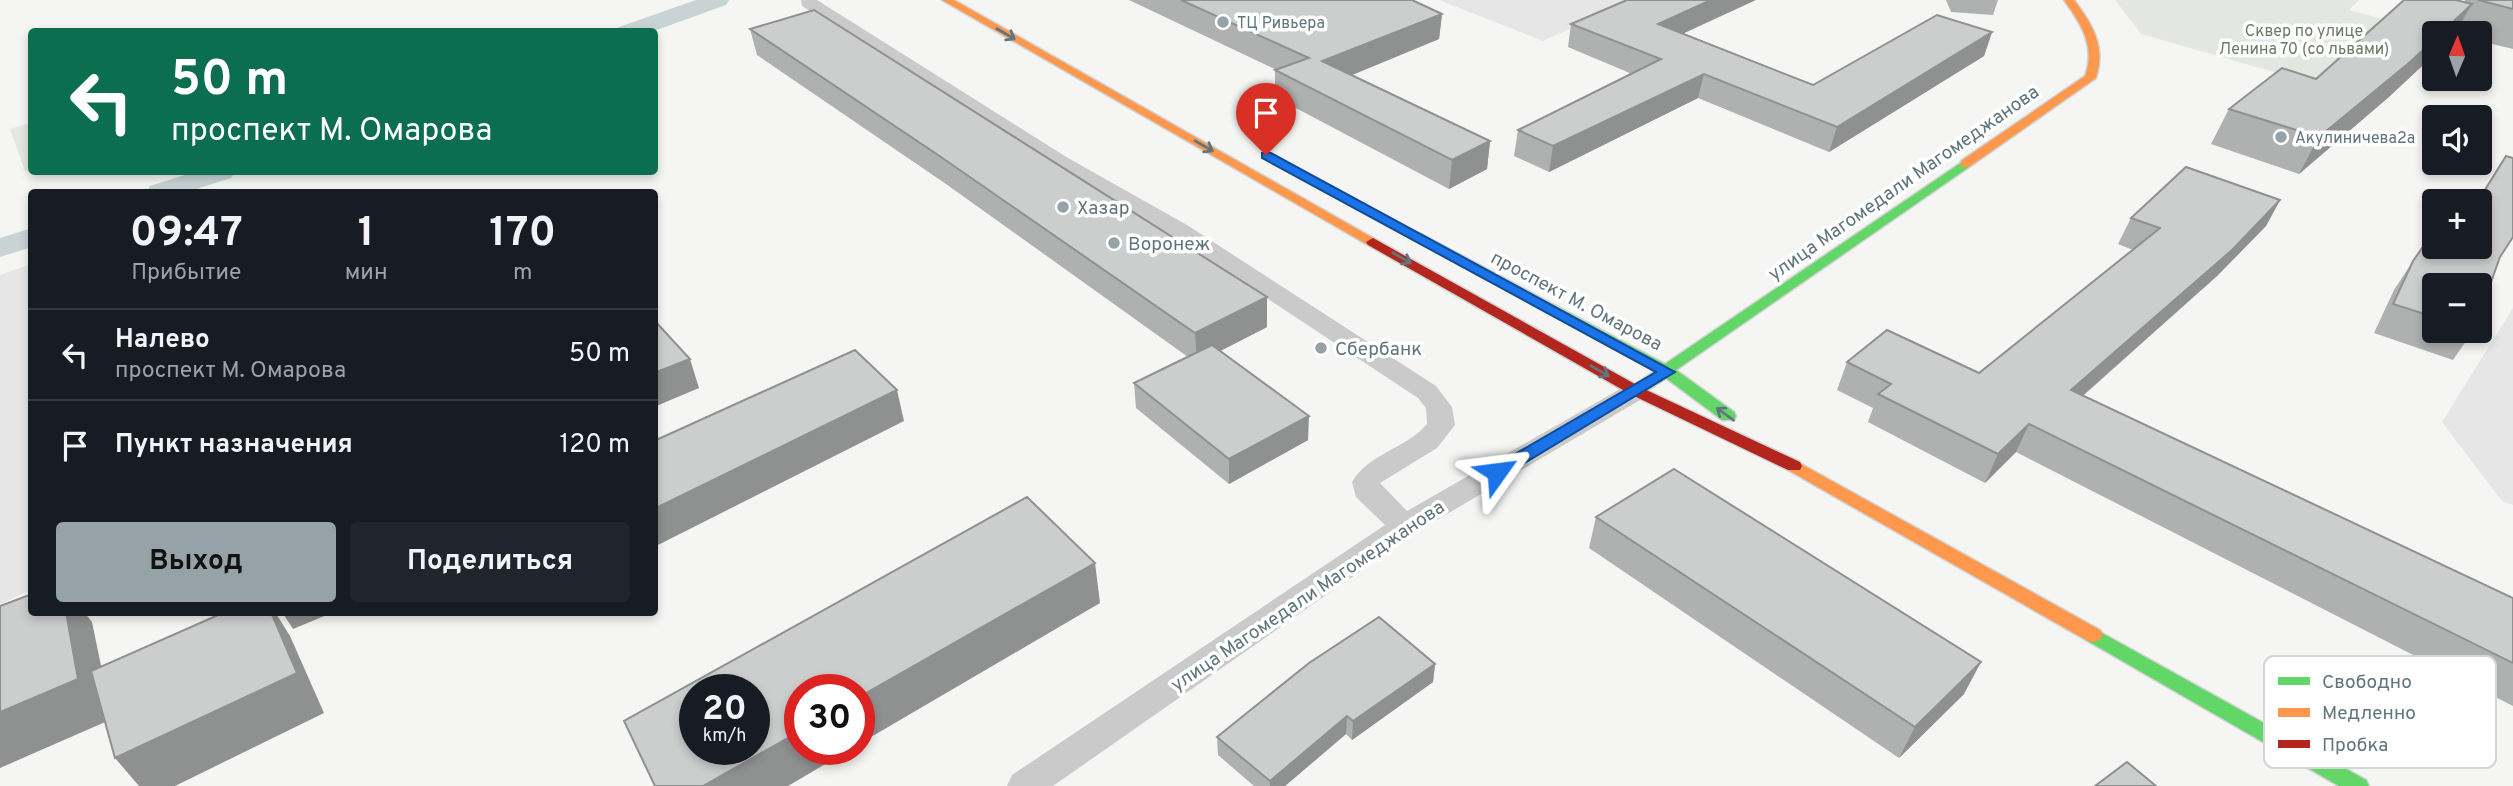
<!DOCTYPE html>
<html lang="ru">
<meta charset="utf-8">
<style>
:root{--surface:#171b24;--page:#20242c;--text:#f1f3f6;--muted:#9ea1a6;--line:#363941;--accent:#95a2a7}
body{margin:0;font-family:Overpass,sans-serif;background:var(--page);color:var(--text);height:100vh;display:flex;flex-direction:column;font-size:26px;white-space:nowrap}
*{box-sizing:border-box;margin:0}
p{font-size:23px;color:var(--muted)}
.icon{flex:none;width:38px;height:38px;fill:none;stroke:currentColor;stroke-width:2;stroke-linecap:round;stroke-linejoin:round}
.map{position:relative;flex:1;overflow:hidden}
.panel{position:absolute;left:28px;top:189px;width:630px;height:427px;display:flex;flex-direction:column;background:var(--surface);border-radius:7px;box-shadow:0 4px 10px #0003}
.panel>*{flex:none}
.hud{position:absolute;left:28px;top:28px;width:630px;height:147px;border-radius:7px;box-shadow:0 4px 10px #0003;background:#0b6e4f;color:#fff;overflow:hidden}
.needle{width:46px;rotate:2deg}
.controls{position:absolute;left:2422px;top:21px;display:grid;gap:14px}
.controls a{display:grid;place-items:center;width:70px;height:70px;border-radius:7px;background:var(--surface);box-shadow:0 4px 10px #0003;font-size:35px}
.speed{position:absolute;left:679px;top:674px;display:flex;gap:14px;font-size:35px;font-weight:700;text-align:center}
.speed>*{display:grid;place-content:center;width:91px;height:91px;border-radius:50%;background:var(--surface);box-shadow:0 4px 10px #0003;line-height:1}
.speed small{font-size:18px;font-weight:400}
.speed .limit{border:10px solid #d22;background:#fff;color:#111}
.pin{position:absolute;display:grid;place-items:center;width:60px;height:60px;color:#fff;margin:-72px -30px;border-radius:50% 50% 50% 0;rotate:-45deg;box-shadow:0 0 7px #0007}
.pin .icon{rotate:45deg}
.me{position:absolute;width:77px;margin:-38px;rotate:59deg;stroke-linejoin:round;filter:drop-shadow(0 0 5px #0008)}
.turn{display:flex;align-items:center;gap:24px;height:147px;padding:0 28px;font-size:32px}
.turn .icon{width:91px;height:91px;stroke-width:2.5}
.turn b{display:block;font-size:49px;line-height:60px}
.eta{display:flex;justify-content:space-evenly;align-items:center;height:119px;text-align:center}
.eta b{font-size:42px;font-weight:700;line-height:49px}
.button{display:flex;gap:14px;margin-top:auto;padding:14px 28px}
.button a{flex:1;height:80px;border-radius:7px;background:var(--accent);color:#111;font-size:28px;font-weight:700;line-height:80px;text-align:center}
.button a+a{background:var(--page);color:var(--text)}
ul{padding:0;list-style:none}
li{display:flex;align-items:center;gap:21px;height:91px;padding:0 28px;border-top:2px solid var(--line)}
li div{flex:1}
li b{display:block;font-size:26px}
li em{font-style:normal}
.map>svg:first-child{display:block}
.built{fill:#e5e6e5}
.green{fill:#e4e7e1}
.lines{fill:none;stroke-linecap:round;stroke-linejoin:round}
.canal{fill:#c8d3d4;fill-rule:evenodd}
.fast-casing{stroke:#d1d3d3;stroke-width:3}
.slow-casing{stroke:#d1d3d3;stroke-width:3}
.jam-casing{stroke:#d1d3d3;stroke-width:3}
.street{fill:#cacacb;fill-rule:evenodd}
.fast{fill:#63d668;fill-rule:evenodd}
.slow{fill:#ff974d;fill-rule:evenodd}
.jam{fill:#b3261e;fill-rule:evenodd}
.wall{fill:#afb1b1}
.shaded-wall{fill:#8f9090}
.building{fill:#cccece;stroke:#8f9090;stroke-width:2;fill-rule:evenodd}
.oneway{stroke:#61757e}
.route{fill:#1a73e8;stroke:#114b97;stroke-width:2}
.poi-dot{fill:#95a2a7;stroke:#fff;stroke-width:2.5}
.labels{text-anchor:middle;stroke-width:7;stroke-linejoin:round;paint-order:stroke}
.far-poi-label{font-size:16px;fill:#61757e;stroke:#fff;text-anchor:start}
.far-park-label{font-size:16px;fill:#6c7b64;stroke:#fff}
.street-label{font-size:19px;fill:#61757e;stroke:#fff}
.poi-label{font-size:19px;fill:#61757e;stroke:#fff;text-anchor:start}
.key{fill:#fff;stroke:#d0d6d8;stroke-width:2}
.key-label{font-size:19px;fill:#61757e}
</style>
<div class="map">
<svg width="2513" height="786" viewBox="0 0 2513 786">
<rect width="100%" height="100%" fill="#f5f5f3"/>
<g class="built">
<polygon points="1439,0 1633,0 1543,41"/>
<polygon points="31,264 31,590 0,604 0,275"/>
<polygon points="2513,308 2513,505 2502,501 2442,422"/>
</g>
<g class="green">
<polygon points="2115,0 2359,0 2349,10 2382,19 2320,85 2141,34"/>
<polygon points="31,123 31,170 25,171 10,129"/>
</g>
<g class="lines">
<g class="canal">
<polygon points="696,0 729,0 726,5 651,32 616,32 619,27"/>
<polygon points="194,172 235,172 231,178 187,192 146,192 150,186"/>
<polygon points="32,228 32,247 0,257 0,238"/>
</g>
<defs>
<g id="fast">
<polygon points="1965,160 1971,164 1969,167 1676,370 1734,412 1736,416 1734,420 1722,420 1666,378 1642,394 1630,394 1628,391 1630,388 1655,371 1409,237 1411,234 1421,234 1665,364"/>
<polygon points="2093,628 2366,780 2369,786 2339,786 2086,640 2083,635 2086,630"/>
</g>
<g id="slow">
<polygon points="942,0 954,0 1380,242 1373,246 1368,245"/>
<path d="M2064,0H2074C2093,25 2106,47 2096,78L1969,167H1961V161L2085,76C2096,46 2081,24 2064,0Z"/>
<polygon points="1794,460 2100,630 2103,635 2100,640 2093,642 2086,640 1788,470 1786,466"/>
</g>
<polygon id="jam" points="1373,238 1642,388 1800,462 1802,466 1800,470 1788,470 1630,394 1368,245 1366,242"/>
</defs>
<use href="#fast" class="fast-casing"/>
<use href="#slow" class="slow-casing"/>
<use href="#jam" class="jam-casing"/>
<path class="street" d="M801,0H817L1068,158L1187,225L1436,386L1452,407L1455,425L1437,448L1380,483L1407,511L1627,385H1645L1649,391L1645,397L1415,533L1053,786H1007L1012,775L1385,525L1356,497L1352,482C1369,453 1406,449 1427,424L1426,408L1418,398L1171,235L1054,166L802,6Z"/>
<use href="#fast" class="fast"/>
<use href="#slow" class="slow"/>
<use href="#jam" class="jam"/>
</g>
<g class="wall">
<polygon points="1129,0 1412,0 1442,14 1439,39 1351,75 1490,141 1487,169 1449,189 1275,97 1275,70 1277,70"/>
<polygon points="1946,0 1998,0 1993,15 1951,12"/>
<polygon points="2465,0 2513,0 2513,49 2480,41 2480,33 2434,33 2390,96 2299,174 2211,144 2229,109 2316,79 2464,2"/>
<polygon points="1571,24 1683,33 1813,85 1992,32 1984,56 1829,152 1698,98 1549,172 1514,156 1518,130 1632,74 1568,47"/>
<polygon points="750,29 1267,297 1267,327 1220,351 1308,440 1229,484 1136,408 1134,383 1188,357 946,184 757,55"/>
<polygon points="2506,156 2513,158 2513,237 2500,257 2480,313 2480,285 2434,285 2434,331 2473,331 2453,360 2374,333 2394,290 2413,261 2434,231 2434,247 2480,247 2480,201 2477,201"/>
<polygon points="2280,200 2266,226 2217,276 2083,396 2513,598 2513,706 2016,452 1985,483 1868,422 1873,408 1837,390 1847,362 1979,373 2133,250 2118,244 2131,218"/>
<polygon points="1596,517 1964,694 1899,758 1589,548"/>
<polygon points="1435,664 1433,682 1352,740 1346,734 1285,786 1254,786 1218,755 1217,737"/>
</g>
<g class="shaded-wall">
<polygon points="1711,0 1756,0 1654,47 1658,24"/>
<polygon points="2472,4 2455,33 2441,33"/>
<polygon points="1442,14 1439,39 1321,88 1322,61"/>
<polygon points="1992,32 1984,56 1829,152 1837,127"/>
<polygon points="2434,40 2434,55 2390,96 2299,174 2319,137"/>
<polygon points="1704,74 1698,98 1549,172 1553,146"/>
<polygon points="1490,141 1487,169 1449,189 1452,160"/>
<polygon points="2280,200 2266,226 2217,276 2057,418 2071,390"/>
<polygon points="1267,297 1267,327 1197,363 1195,333"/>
<polygon points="690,359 699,388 654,407 654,373"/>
<polygon points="897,390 904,421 654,547 654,509"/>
<polygon points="1309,416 1308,440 1229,484 1229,459"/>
<polygon points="2029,424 2016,452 1985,483 1998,454"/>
<polygon points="1095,563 1100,603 859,744 859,697"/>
<polygon points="66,612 84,612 92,622 112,719 0,768 0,712"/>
<polygon points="271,612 275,612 290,636 324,713 175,786 139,786 115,758"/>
<polygon points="282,612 334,612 293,629"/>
<polygon points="1981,662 1964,694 1899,758 1915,727"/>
<polygon points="1435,664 1433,682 1352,740 1353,721"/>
<polygon points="1347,716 1346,734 1285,786 1270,786 1270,781"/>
<polygon points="800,731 800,749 851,749 788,786 703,786"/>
</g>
<g class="building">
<polygon points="1181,0 1412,0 1442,14 1322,61 1490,141 1452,160 1275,70 1309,58"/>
<polygon points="1627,0 1711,0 1658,24 1813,85 1937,15 1992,32 1837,127 1704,74 1553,146 1518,130 1661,59 1571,24"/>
<polygon points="2404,0 2456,0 2472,4 2441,33 2434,33 2434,40 2410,62 2319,137 2229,109 2282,68 2316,79"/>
<polygon points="2478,0 2513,0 2513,9"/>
<polygon points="814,10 1267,297 1195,333 941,157 750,29"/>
<polygon points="2506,156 2513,158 2513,237 2500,257 2480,313 2480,285 2434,285 2434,317 2393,304 2413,261 2434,231 2434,247 2480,247 2480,201 2478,201"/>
<polygon points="2186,167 2280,200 2232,250 2071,390 2513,598 2513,663 2029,424 1998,454 1878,394 1891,384 1847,362 1887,330 1979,373 2160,228 2131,218"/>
<polygon points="654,320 690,359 654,373"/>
<polygon points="1212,345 1309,416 1229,459 1134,383"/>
<polygon points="855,350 897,390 654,509 654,441"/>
<polygon points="1674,469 1981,662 1915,727 1596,517"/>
<path d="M1027,497L1095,563L859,697V690H800V731L703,786H655L624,721ZM695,690H754V749H695Z"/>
<polygon points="32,594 32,612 66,612 78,679 0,712 0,606"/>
<polygon points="225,612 271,612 297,673 115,758 91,671"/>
<polygon points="1379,617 1435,664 1353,721 1347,716 1270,781 1217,737 1309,663"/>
<polygon points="2127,762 2156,786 2095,786"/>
</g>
<defs><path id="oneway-shaft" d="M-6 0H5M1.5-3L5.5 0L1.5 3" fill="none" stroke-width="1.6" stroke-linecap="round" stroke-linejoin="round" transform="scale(1.75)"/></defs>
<g class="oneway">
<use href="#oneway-shaft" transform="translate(1006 34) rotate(30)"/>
<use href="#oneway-shaft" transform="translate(1204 146) rotate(30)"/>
<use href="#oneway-shaft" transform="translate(1402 258) rotate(30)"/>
<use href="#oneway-shaft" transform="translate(1600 371) rotate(30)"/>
<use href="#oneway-shaft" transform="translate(1725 414) rotate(-144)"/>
</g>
<polygon class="route" points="1262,153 1271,153 1675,372 1503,476 1491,476 1489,472 1491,468 1656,372 1262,158"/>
<g class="poi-dot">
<circle cx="1223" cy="22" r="7"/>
<circle cx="2281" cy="137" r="7"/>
<circle cx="1063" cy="207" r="7"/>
<circle cx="1114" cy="243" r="7"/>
<circle cx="1321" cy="348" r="7"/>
</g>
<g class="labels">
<g class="far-poi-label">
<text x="1237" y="28">ТЦ Ривьера</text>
<text x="2295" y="143">Акулиничева2а</text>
</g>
<g class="far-park-label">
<text x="2304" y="36">Сквер по улице<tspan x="2304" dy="18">Ленина 70 (со львами)</tspan></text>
</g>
<g class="street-label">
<text transform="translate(1903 182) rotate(-35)" y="7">улица Магомедали Магомеджанова</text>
<text transform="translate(1577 300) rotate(28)" y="7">проспект М. Омарова</text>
<text transform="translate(1307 595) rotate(-34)" y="7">улица Магомедали Магомеджановa</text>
</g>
<g class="poi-label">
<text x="1077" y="214">Хазар</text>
<text x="1128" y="250">Воронеж</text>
<text x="1335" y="355">Сбербанк</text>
</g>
</g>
<rect x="2264" y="656" width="232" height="112" rx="10" class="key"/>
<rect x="2278" y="677" width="32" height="8" fill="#63d668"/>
<rect x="2278" y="708" width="32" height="9" fill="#ff974d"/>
<rect x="2278" y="740" width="32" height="8" fill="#b3261e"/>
<g class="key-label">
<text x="2322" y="688">Свободно</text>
<text x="2322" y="719">Медленно</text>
<text x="2322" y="751">Пробка</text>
</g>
</svg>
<div class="controls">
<a><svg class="needle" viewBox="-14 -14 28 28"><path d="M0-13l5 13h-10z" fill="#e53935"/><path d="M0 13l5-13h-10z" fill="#9ea1a6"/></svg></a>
<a><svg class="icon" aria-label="sound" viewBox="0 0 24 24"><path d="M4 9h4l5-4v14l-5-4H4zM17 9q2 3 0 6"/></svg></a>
<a>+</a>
<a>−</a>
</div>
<div class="speed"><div>20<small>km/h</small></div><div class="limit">30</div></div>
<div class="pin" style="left:1266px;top:155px;background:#d93025"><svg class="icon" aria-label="arrive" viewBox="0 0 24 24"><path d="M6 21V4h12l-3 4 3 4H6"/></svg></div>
<svg class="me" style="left:1497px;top:472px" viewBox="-20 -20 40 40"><path d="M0-17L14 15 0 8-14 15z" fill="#1a73e8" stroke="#fff" stroke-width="4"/></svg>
<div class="hud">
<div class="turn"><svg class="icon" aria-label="left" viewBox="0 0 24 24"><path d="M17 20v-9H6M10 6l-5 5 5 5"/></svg><div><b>50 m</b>проспект М. Омарова</div></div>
</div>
<section class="panel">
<div class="eta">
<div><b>09:47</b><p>Прибытие</p></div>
<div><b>1</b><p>мин</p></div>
<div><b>170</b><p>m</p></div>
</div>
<ul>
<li><svg class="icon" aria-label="left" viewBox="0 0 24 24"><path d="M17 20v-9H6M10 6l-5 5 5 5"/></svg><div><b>Налево</b><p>проспект М. Омарова</p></div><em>50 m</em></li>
<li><svg class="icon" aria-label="arrive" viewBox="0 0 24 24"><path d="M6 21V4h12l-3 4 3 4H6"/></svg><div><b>Пункт назначения</b></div><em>120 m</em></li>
</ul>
<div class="button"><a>Выход</a><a>Поделиться</a></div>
</section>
</div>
